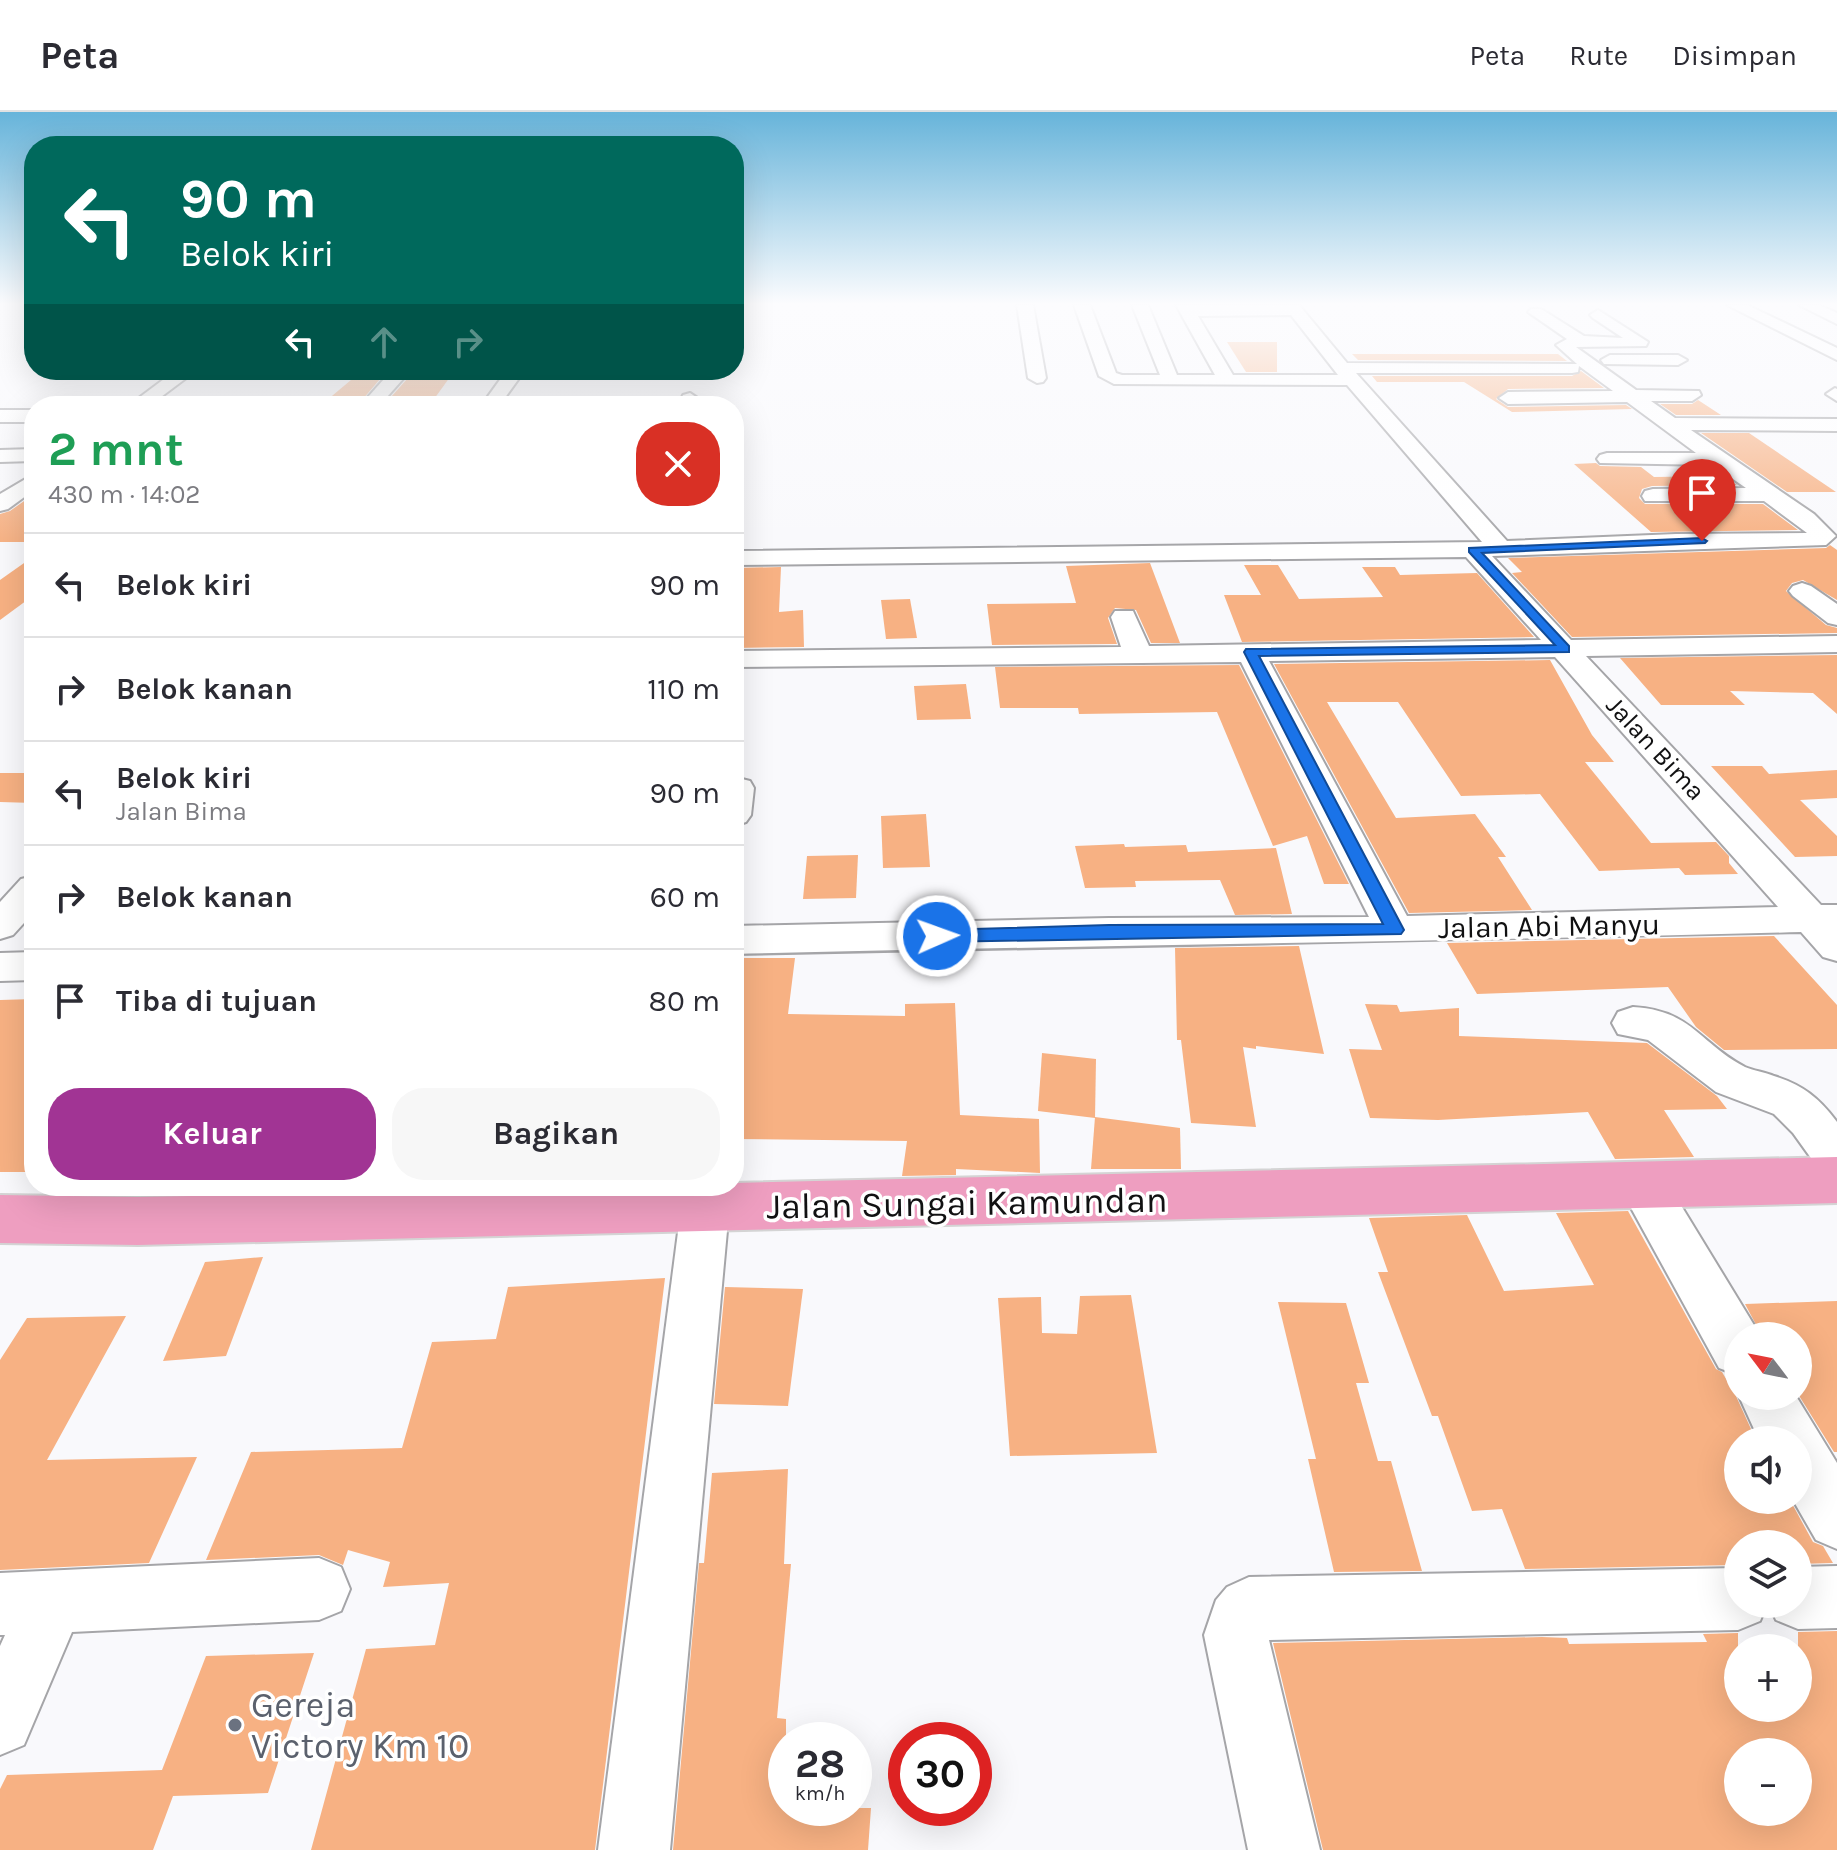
<!DOCTYPE html>
<html lang="id">
<meta charset="utf-8">
<style>
:root{--surface:#fff;--page:#f7f7f7;--text:#2b2b33;--muted:#7c7c81;--line:#e1e1e2;--accent:#a13494}
body{margin:0;font-family:Karla,sans-serif;background:var(--page);color:var(--text);height:100vh;display:flex;flex-direction:column;font-size:30px;white-space:nowrap}
*{box-sizing:border-box;margin:0}
p{font-size:26px;color:var(--muted)}
.icon{flex:none;width:44px;height:44px;fill:none;stroke:currentColor;stroke-width:2;stroke-linecap:round;stroke-linejoin:round}
.map{position:relative;flex:1;overflow:hidden}
.sheet{position:absolute;left:24px;top:284px;width:720px;height:800px;display:flex;flex-direction:column;background:var(--surface);border-radius:32px;box-shadow:0 8px 32px #0002}
.sheet>*{flex:none}
.hud{position:absolute;left:24px;top:24px;width:720px;height:244px;border-radius:32px;box-shadow:0 8px 32px #0002;background:#00695c;color:#fff;overflow:hidden}
.needle{width:52px;rotate:302deg}
.fabs{position:absolute;left:1724px;top:1210px;display:grid;gap:16px}
.fabs a{display:grid;place-items:center;width:88px;height:88px;border-radius:50%;background:var(--surface);box-shadow:0 8px 32px #0002;font-size:40px}
.speed{position:absolute;left:768px;top:1610px;display:flex;gap:16px;font-size:40px;font-weight:700;text-align:center}
.speed>*{display:grid;place-content:center;width:104px;height:104px;border-radius:50%;background:var(--surface);box-shadow:0 8px 32px #0002;line-height:1}
.speed small{font-size:20px;font-weight:400}
.speed .limit{border:12px solid #d22;background:#fff;color:#111}
.pin{position:absolute;display:grid;place-items:center;width:68px;height:68px;color:#fff;margin:-82px -34px;border-radius:50% 50% 50% 0;rotate:-45deg;box-shadow:0 0 8px #0007}
.pin .icon{rotate:45deg}
.me{position:absolute;width:88px;margin:-44px;rotate:88deg;stroke-linejoin:round;filter:drop-shadow(0 0 6px #0008)}
.turn{display:flex;align-items:center;gap:28px;height:168px;padding:0 24px;font-size:36px}
.turn .icon{width:104px;height:104px;stroke-width:2.5}
.turn b{display:block;font-size:56px;line-height:68px}
.lanes{display:flex;align-items:center;height:76px;padding:0 24px;background:#0003;justify-content:center;gap:40px;direction:ltr}
.lanes .off{opacity:.35}
.round{display:grid;place-items:center;flex:none;width:84px;height:84px;border-radius:32px;background:var(--page)}
.head{display:flex;align-items:center;justify-content:space-between;height:136px;padding:0 24px}
h1{font-size:48px;font-weight:700;line-height:60px;color:#1e9e55}
.primary-button{display:flex;gap:16px;margin-top:auto;padding:16px 24px}
.primary-button a{flex:1;height:92px;border-radius:32px;background:var(--accent);color:#fff;font-size:32px;font-weight:700;line-height:92px;text-align:center}
.primary-button a+a{background:var(--page);color:var(--text)}
ul{padding:0;list-style:none}
li{display:flex;align-items:center;gap:24px;height:104px;padding:0 24px;border-top:2px solid var(--line)}
li div{flex:1}
li b{display:block;font-size:30px}
li em{font-style:normal}
header{display:flex;align-items:center;gap:48px;box-sizing:border-box;height:112px;padding:0 40px;background:var(--surface);border-bottom:2px solid var(--line)}
header strong{font-size:38px}
nav{display:flex;gap:44px;margin-inline-start:auto;font-size:28px}
.map>svg:first-child{display:block}
.building{fill:#f7b183;fill-rule:evenodd}
.lines{fill:none;stroke-linecap:round;stroke-linejoin:round}
.minor-casing{stroke:#a5a5a8;stroke-width:4}
.major-casing{stroke:#d4d4d4;stroke-width:4}
.minor{fill:#fff;fill-rule:evenodd}
.major{fill:#ee9ec0;fill-rule:evenodd}
.route{fill:#1a73e8;stroke:#114b97;stroke-width:2}
.worship-dot{fill:#6b7280;stroke:#fff;stroke-width:3}
.labels{text-anchor:middle;stroke-width:7;stroke-linejoin:round;paint-order:stroke}
.far-street-label{font-size:26px;fill:#111112;stroke:#fff}
.street-label{font-size:30px;fill:#111112;stroke:#fff}
.near-street-label{font-size:36px;fill:#111112;stroke:#fff}
.near-worship-label{font-size:36px;fill:#5b616d;stroke:#fff;text-anchor:start}
</style>
<header>
<strong>Peta</strong>
<nav><a>Peta</a><a>Rute</a><a>Disimpan</a></nav>
</header>
<div class="map">
<svg width="1837" height="1738" viewBox="0 0 1837 1738">
<rect width="100%" height="100%" fill="#f9f9fc"/>
<g class="building">
<polygon points="1227,230 1277,230 1277,260 1246,260"/>
<polygon points="1352,242 1558,242 1567,249 1358,248"/>
<polygon points="1581,259 1604,276 1508,277 1496,287 1508,295 1626,293 1632,297 1512,300 1464,270 1377,270 1372,264 1572,264"/>
<polygon points="450,265 429,294 383,294 408,266"/>
<polygon points="380,267 357,294 320,294 351,268"/>
<polygon points="1698,288 1721,303 1676,303 1660,292 1692,292"/>
<polygon points="1701,321 1749,321 1836,380 1787,380"/>
<polygon points="1596,351 1600,354 1641,355 1654,365 1723,364 1737,373 1652,374 1642,377 1639,386 1645,392 1763,392 1798,418 1651,420 1574,352"/>
<polygon points="34,382 34,430 0,430 0,402 10,399"/>
<polygon points="1830,433 1837,438 1837,488 1803,468 1792,471 1786,479 1826,513 1837,516 1837,521 1572,525 1512,461 1522,460 1508,446 1826,436"/>
<polygon points="34,444 34,483 0,508 0,468"/>
<polygon points="1150,451 1180,531 1151,531 1136,498 1115,496 1108,506 1117,532 992,533 987,492 1076,491 1066,454"/>
<polygon points="1244,453 1278,453 1299,487 1383,485 1362,455 1395,455 1400,463 1477,461 1534,525 1242,530 1224,483 1261,483"/>
<polygon points="781,455 779,500 803,498 804,535 734,536 734,456"/>
<polygon points="910,487 917,526 886,527 881,488"/>
<polygon points="1837,543 1837,602 1813,581 1730,579 1745,593 1661,593 1620,546"/>
<polygon points="1550,548 1592,623 1614,650 1585,650 1651,731 1716,730 1729,744 1729,751 1738,762 1685,763 1679,756 1599,759 1540,682 1461,684 1398,590 1327,590 1396,706 1475,702 1506,745 1498,745 1532,798 1409,801 1274,552"/>
<polygon points="1239,553 1349,772 1324,772 1307,724 1273,734 1217,600 1079,602 1078,596 1000,596 995,555"/>
<polygon points="966,572 971,607 917,608 914,574"/>
<polygon points="1711,654 1762,654 1769,662 1837,658 1837,686 1800,688 1837,724 1837,744 1795,745"/>
<polygon points="0,661 34,661 34,691 0,690"/>
<polygon points="926,702 930,755 883,756 881,704"/>
<polygon points="1124,732 1125,735 1186,733 1188,740 1276,736 1292,802 1235,803 1220,768 1135,769 1136,775 1085,776 1075,734"/>
<polygon points="858,743 856,786 803,787 807,744"/>
<polygon points="1774,824 1837,893 1837,937 1724,938 1696,915 1668,875 1477,882 1447,831"/>
<polygon points="1299,834 1324,942 1256,934 1256,937 1243,935 1256,1015 1191,1011 1181,928 1177,928 1175,836"/>
<polygon points="734,846 795,846 788,902 905,904 905,892 955,891 960,1003 1039,1007 1040,1061 956,1057 956,1063 902,1064 907,1029 734,1027"/>
<polygon points="34,887 34,1060 0,1060 0,888"/>
<polygon points="1365,892 1397,893 1400,900 1459,896 1459,924 1647,931 1717,984 1727,997 1664,998 1694,1045 1615,1047 1588,1000 1438,1008 1370,1006 1349,937 1382,938"/>
<polygon points="1042,941 1096,947 1095,1006 1038,999"/>
<polygon points="1095,1005 1180,1016 1181,1057 1091,1057"/>
<polygon points="1628,1099 1716,1257 1722,1260 1736,1284 1756,1328 1738,1328 1738,1388 1790,1388 1813,1430 1823,1434 1833,1451 1798,1452 1798,1432 1738,1432 1738,1453 1525,1457 1502,1397 1472,1399 1438,1304 1432,1304 1378,1160 1388,1160 1369,1106 1467,1103 1504,1179 1594,1173 1556,1101"/>
<polygon points="263,1145 226,1244 163,1249 205,1150"/>
<polygon points="665,1166 595,1738 311,1738 366,1537 435,1533 449,1471 383,1475 390,1450 348,1438 343,1453 319,1443 206,1448 251,1340 402,1336 432,1230 496,1227 508,1175"/>
<polygon points="725,1175 803,1177 788,1294 714,1292"/>
<polygon points="1131,1183 1157,1341 1010,1344 998,1186 1041,1185 1042,1221 1077,1222 1080,1184"/>
<polygon points="1837,1189 1837,1340 1834,1340 1798,1282 1798,1224 1762,1224 1745,1192"/>
<polygon points="1278,1190 1346,1191 1369,1271 1356,1271 1378,1349 1391,1349 1422,1459 1334,1460 1308,1347 1316,1347"/>
<polygon points="126,1204 47,1348 197,1345 149,1451 0,1458 0,1248 27,1206"/>
<polygon points="788,1357 784,1452 791,1452 777,1606 786,1607 786,1696 871,1696 868,1738 673,1738 699,1451 704,1451 712,1361"/>
<path d="M1837,1519V1738H1323L1273,1531L1542,1525L1567,1526L1569,1532L1707,1530L1703,1522L1738,1521V1596H1798V1520ZM1738,1640H1798V1700H1738Z"/>
<polygon points="314,1541 268,1681 173,1684 153,1738 0,1738 0,1677 7,1663 162,1658 206,1544"/>
</g>
<g class="lines">
<defs>
<g id="minor">
<polygon points="1017,193 1033,193 1046,266 1043,270 1037,271 1028,266"/>
<path d="M1074,193H1090L1116,261L1122,263H1160L1132,193H1148L1177,263H1215L1176,193H1299L1347,251L1577,252L1556,233L1567,227L1528,200L1531,197H1541L1584,224L1623,226L1593,206L1590,203L1598,198L1648,230L1646,234L1576,235L1636,278L1699,279L1701,283L1692,289H1651L1675,306L1837,307V319L1691,318L1814,402L1836,424L1826,433L1492,444L1571,528L1837,524V540L1586,544L1821,793H1837V849L1823,845L1801,820C1445,830 1090,833 734,842V814L1109,806L1369,805L1241,550L734,555V539L1121,535L1111,505L1115,499H1133L1149,534L1541,528L1466,445L734,453V439L1482,430L1347,273L1114,272L1099,264ZM1291,203L1338,263H1233L1198,204ZM1579,254L1613,279L1508,280L1499,286L1508,292L1627,290L1696,341H1607L1600,343L1597,347L1600,351L1713,353L1746,376L1653,377L1645,379L1642,384L1645,389H1764L1807,421L1676,422L1507,429L1356,261H1572L1578,260ZM1555,545L1778,795L1407,804L1269,549Z"/>
<polygon points="1727,193 1747,193 1837,236 1837,248"/>
<polygon points="1799,193 1819,193 1837,201 1837,212"/>
<polygon points="1610,243 1678,243 1687,248 1678,253 1604,252 1601,248"/>
<polygon points="176,258 197,258 149,294 128,294"/>
<polygon points="392,258 411,258 379,294 360,294"/>
<polygon points="507,258 525,258 499,294 481,294"/>
<polygon points="1835,276 1837,277 1837,289 1826,282"/>
<polygon points="690,281 699,287 696,294 678,294 683,283"/>
<rect x="0" y="298" width="34" height="12"/>
<polygon points="34,337 34,349 0,350 0,338"/>
<polygon points="34,362 34,378 8,397 0,399 0,382"/>
<polygon points="1802,471 1811,474 1837,492 1837,513 1828,511 1793,484 1789,479 1793,474"/>
<polygon points="738,666 750,669 754,676 751,703 746,710 734,714 734,667"/>
<polygon points="34,764 34,800 13,823 0,827 0,790 21,767"/>
<polygon points="34,840 34,868 0,869 0,841"/>
<path d="M1633,895C1692,898 1700,932 1745,955C1754,959 1765,960 1774,964C1803,973 1819,986 1837,1010V1066L1821,1060L1793,1021L1774,1002L1716,980L1648,928L1618,922L1612,911L1618,900Z"/>
<polygon points="1643,1053 1660,1059 1757,1218 1759,1224 1738,1224 1738,1263 1719,1256 1619,1074 1626,1059"/>
<polygon points="705,1076 722,1082 729,1097 670,1738 598,1738 681,1097 688,1082"/>
<polygon points="1738,1282 1796,1284 1837,1351 1837,1437 1816,1428 1793,1388 1798,1388 1798,1328 1759,1328"/>
<polygon points="319,1446 341,1455 350,1477 341,1499 319,1508 72,1520 24,1633 0,1643 0,1534 5,1523 0,1523 0,1461"/>
<polygon points="1837,1454 1837,1516 1798,1517 1776,1508 1769,1492 1798,1492 1798,1455"/>
<polygon points="1738,1456 1738,1492 1767,1492 1760,1509 1738,1518 1269,1528 1320,1738 1248,1738 1204,1523 1216,1488 1227,1475 1249,1465"/>
</g>
<polygon id="major" points="1837,1045 1837,1091 138,1133 0,1131 0,1083 138,1085 734,1074 734,1071"/>
</defs>
<use href="#minor" class="minor-casing"/>
<use href="#major" class="major-casing"/>
<use href="#minor" class="minor"/>
<use href="#major" class="major"/>
</g>
<linearGradient id="sky" x2="0" y2="1"><stop stop-color="#67b4da"/><stop offset="0.44" stop-color="#fcfcfe"/><stop offset="1" stop-color="#fcfcfe" stop-opacity="0"/></linearGradient>
<rect width="1837" height="436" fill="url(#sky)"/>
<polygon class="route" points="1702,426 1707,429 1705,431 1482,441 1569,534 1569,540 1259,544 1404,818 1401,822 937,830 928,824 937,818 1109,813 1383,812 1244,540 1246,537 1555,533 1469,440 1469,436"/>
<circle class="worship-dot" cx="235" cy="1613" r="8"/>
<g class="labels">
<g class="far-street-label">
<text transform="translate(1656 636) rotate(47)" y="9">Jalan Bima</text>
</g>
<g class="street-label">
<text transform="translate(1549 814) rotate(-1)" y="10">Jalan Abi Manyu</text>
</g>
<g class="near-street-label">
<text transform="translate(967 1090) rotate(-1)" y="13">Jalan Sungai Kamundan</text>
</g>
<g class="near-worship-label">
<text x="251" y="1605">Gereja<tspan x="251" dy="41">Victory Km 10</tspan></text>
</g>
</g>
</svg>
<div class="fabs">
<a><svg class="needle" viewBox="-14 -14 28 28"><path d="M0-13l5 13h-10z" fill="#e53935"/><path d="M0 13l5-13h-10z" fill="#7c7c81"/></svg></a>
<a><svg class="icon" aria-label="sound" viewBox="0 0 24 24"><path d="M4 9h4l5-4v14l-5-4H4zM17 9q2 3 0 6"/></svg></a>
<a><svg class="icon" aria-label="layers" viewBox="0 0 24 24"><path d="M12 4l9 5-9 5-9-5zM3 14l9 5 9-5"/></svg></a>
<a>+</a>
<a>−</a>
</div>
<div class="speed"><div>28<small>km/h</small></div><div class="limit">30</div></div>
<div class="pin" style="left:1702px;top:429px;background:#d93025"><svg class="icon" aria-label="arrive" viewBox="0 0 24 24"><path d="M6 21V4h12l-3 4 3 4H6"/></svg></div>
<svg class="me" style="left:937px;top:824px" viewBox="-20 -20 40 40"><circle r="17" fill="#1a73e8" stroke="#fff" stroke-width="3"/><path d="M0-11L8 9 0 5-8 9z" fill="#fff"/></svg>
<div class="hud">
<div class="turn"><svg class="icon" aria-label="left" viewBox="0 0 24 24"><path d="M17 20v-9H6M10 6l-5 5 5 5"/></svg><div><b>90 m</b>Belok kiri</div></div>
<div class="lanes"><svg class="icon" aria-label="left" viewBox="0 0 24 24"><path d="M17 20v-9H6M10 6l-5 5 5 5"/></svg><svg class="icon off" aria-label="ahead" viewBox="0 0 24 24"><path d="M12 20V5M6 11l6-6 6 6"/></svg><svg class="icon off" aria-label="right" viewBox="0 0 24 24"><path d="M7 20v-9h11M14 6l5 5-5 5"/></svg></div>
</div>
<section class="sheet">
<div class="head"><div><h1>2 mnt</h1><p>430 m · 14:02</p></div><a class="round" style="background:#d93025;color:#fff"><svg class="icon" aria-label="close" viewBox="0 0 24 24"><path d="M6 6l12 12M18 6L6 18"/></svg></a></div>
<ul>
<li><svg class="icon" aria-label="left" viewBox="0 0 24 24"><path d="M17 20v-9H6M10 6l-5 5 5 5"/></svg><div><b>Belok kiri</b></div><em>90 m</em></li>
<li><svg class="icon" aria-label="right" viewBox="0 0 24 24"><path d="M7 20v-9h11M14 6l5 5-5 5"/></svg><div><b>Belok kanan</b></div><em>110 m</em></li>
<li><svg class="icon" aria-label="left" viewBox="0 0 24 24"><path d="M17 20v-9H6M10 6l-5 5 5 5"/></svg><div><b>Belok kiri</b><p>Jalan Bima</p></div><em>90 m</em></li>
<li><svg class="icon" aria-label="right" viewBox="0 0 24 24"><path d="M7 20v-9h11M14 6l5 5-5 5"/></svg><div><b>Belok kanan</b></div><em>60 m</em></li>
<li><svg class="icon" aria-label="arrive" viewBox="0 0 24 24"><path d="M6 21V4h12l-3 4 3 4H6"/></svg><div><b>Tiba di tujuan</b></div><em>80 m</em></li>
</ul>
<div class="primary-button"><a>Keluar</a><a>Bagikan</a></div>
</section>
</div>
